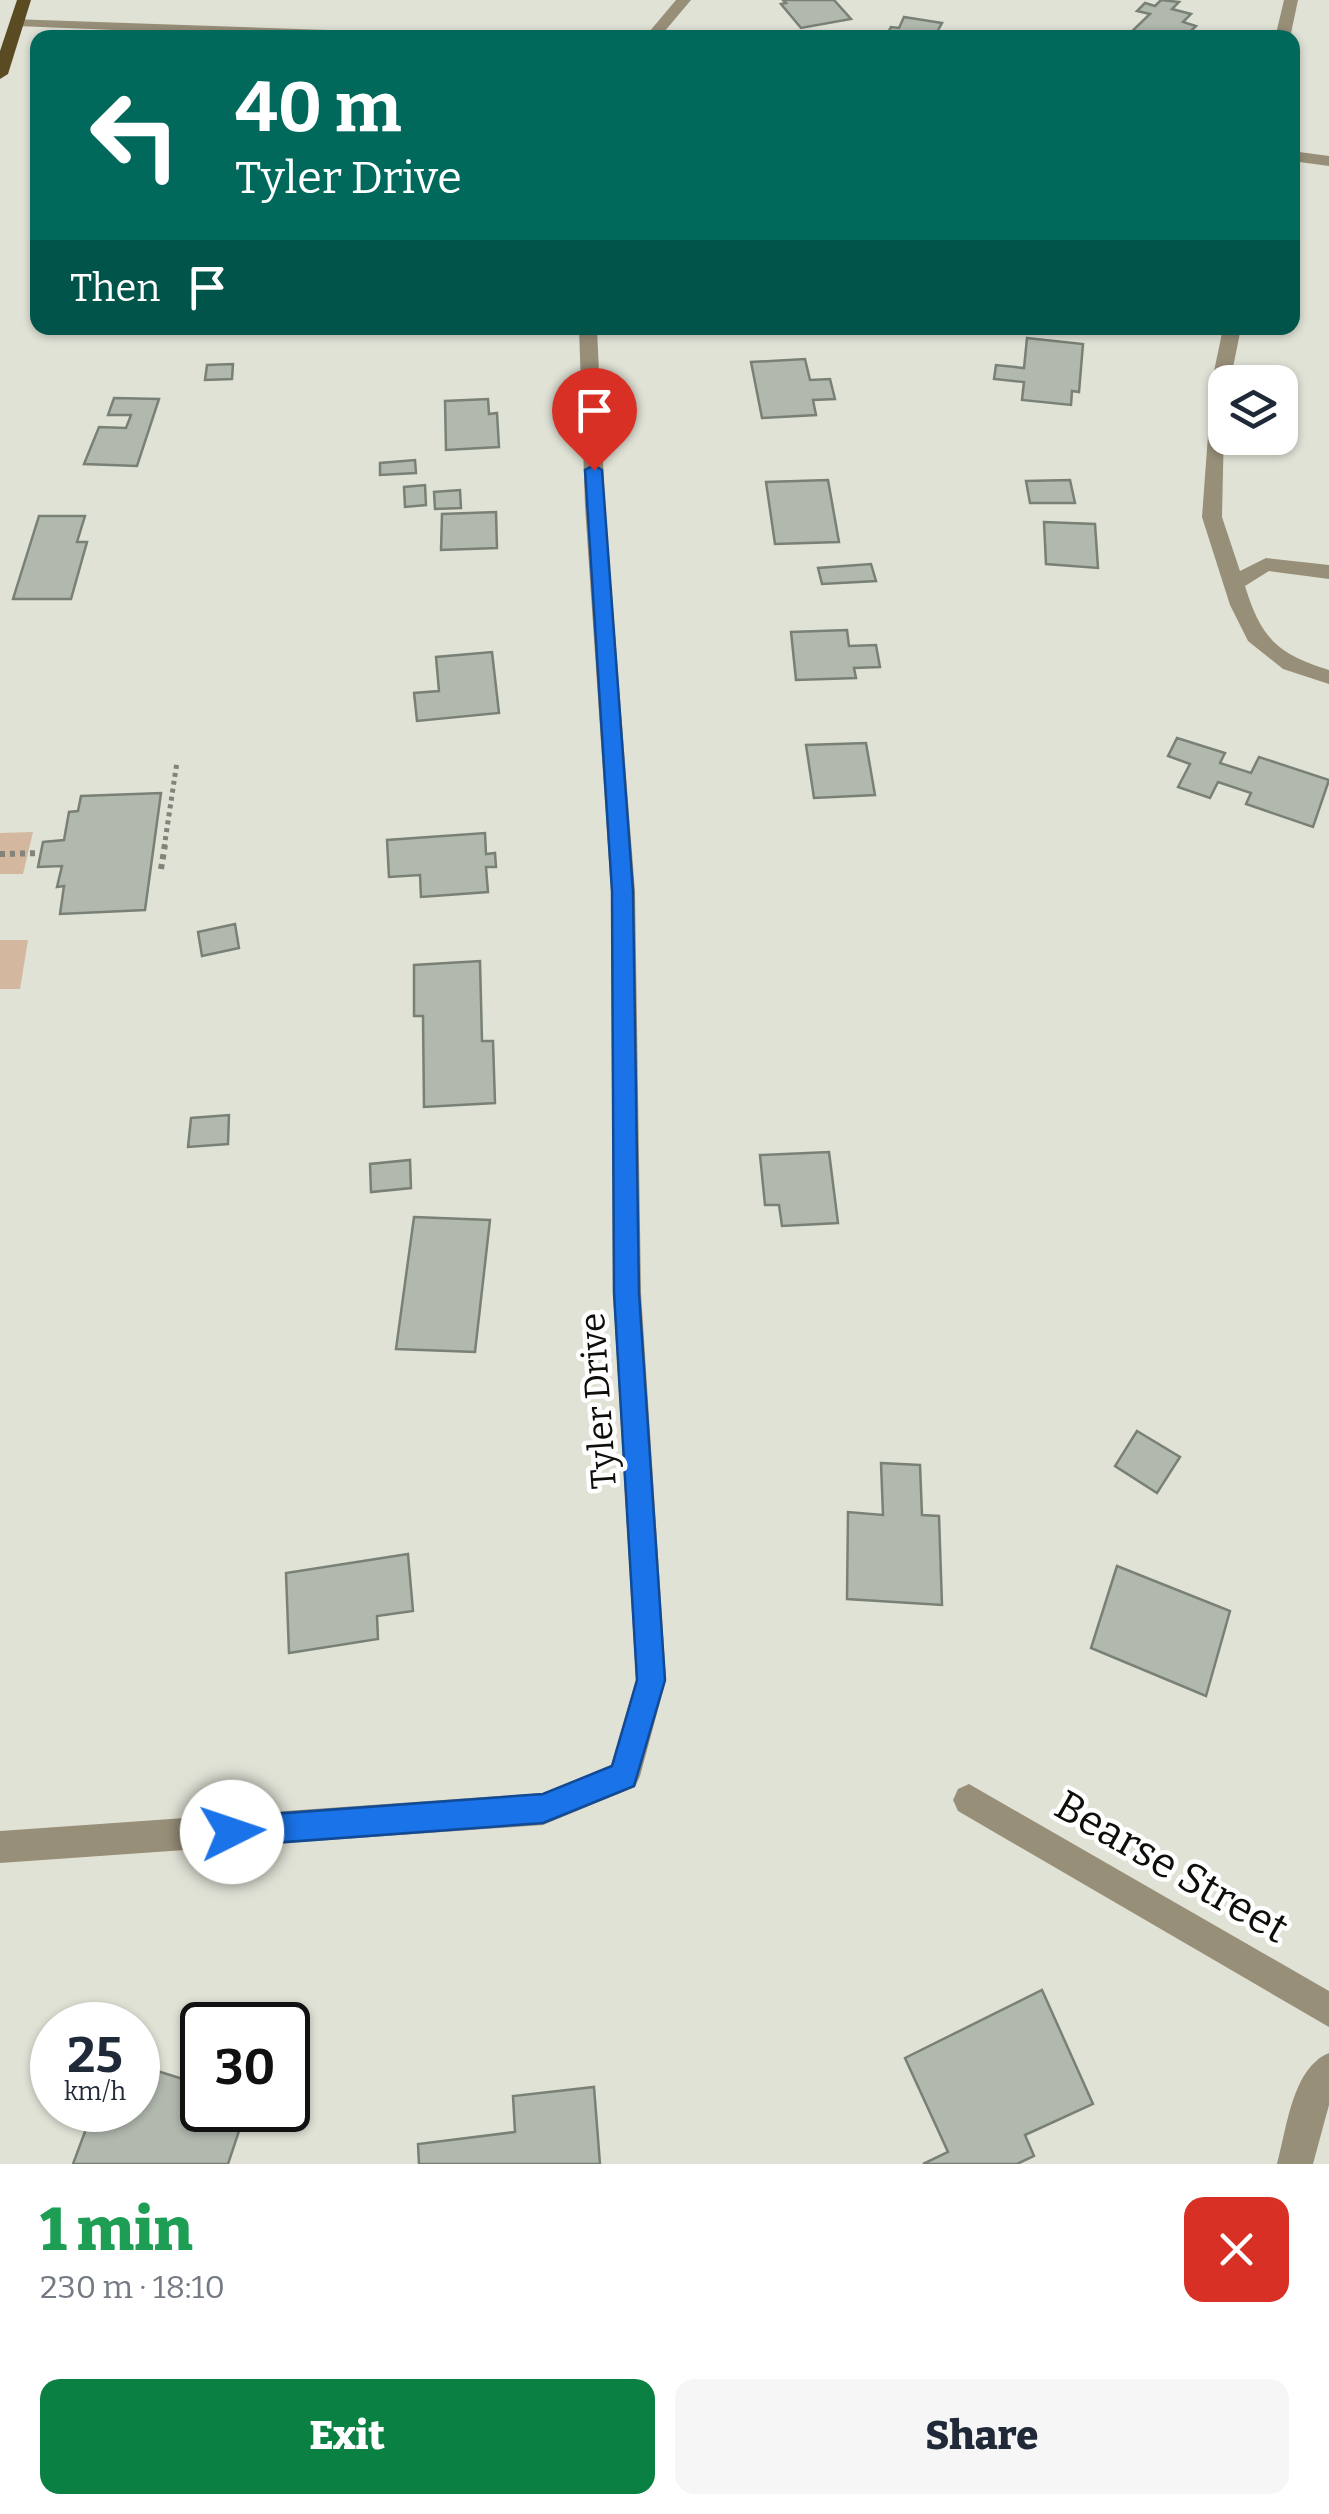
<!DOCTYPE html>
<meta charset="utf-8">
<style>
:root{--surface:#fff;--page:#f6f6f7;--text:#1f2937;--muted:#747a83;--accent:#0b8043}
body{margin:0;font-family:Bitter,serif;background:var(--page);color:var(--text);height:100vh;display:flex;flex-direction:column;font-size:38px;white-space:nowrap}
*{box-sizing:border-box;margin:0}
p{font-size:32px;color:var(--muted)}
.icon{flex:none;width:55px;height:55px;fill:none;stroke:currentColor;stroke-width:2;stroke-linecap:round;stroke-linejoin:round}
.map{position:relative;height:2164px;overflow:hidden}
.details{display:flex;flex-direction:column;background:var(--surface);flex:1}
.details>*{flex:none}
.top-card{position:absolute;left:30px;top:30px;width:1270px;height:305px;border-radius:20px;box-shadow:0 2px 8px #0004;background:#00695c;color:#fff;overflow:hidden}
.controls{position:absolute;left:1208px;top:365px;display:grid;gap:20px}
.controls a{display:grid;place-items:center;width:90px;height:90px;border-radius:20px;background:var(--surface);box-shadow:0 2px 8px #0004;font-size:50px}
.speed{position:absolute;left:30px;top:2002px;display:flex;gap:20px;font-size:50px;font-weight:700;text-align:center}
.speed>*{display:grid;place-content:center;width:130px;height:130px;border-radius:50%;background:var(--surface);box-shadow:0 2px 8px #0004;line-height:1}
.speed small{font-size:25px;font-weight:400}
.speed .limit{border:5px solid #111;border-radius:15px;background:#fff;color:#111}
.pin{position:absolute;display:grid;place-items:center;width:85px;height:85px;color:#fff;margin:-102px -42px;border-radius:50% 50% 50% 0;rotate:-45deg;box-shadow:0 0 10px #0007}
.pin .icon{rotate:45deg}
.me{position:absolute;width:110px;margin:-55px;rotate:86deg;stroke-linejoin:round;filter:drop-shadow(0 0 8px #0008)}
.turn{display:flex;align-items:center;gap:35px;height:210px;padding:0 40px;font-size:45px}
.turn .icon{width:130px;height:130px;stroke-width:2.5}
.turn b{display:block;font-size:70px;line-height:85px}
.then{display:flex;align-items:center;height:95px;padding:0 40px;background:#0003;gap:20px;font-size:38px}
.round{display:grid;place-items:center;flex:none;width:105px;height:105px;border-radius:20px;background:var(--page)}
.overview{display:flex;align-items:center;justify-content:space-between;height:170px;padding:0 40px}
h1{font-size:60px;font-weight:800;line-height:75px;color:#1e9e55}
.action{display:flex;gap:20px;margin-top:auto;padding:20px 40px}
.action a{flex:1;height:115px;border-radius:20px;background:var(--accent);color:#fff;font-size:40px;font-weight:800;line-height:115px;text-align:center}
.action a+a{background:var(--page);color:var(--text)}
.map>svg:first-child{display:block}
.green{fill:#d3b79e}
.building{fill:#b1b8ae;stroke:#798076;stroke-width:2.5}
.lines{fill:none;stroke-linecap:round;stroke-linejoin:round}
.path-far1{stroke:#82837b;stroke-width:5;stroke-dasharray:4 4;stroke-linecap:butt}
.path{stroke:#82837b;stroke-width:6;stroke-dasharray:5 5;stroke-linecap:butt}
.minor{fill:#988f79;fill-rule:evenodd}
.major{fill:#5b4b22;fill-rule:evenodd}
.route{fill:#1a73e8;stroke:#114b97;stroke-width:2.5}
.labels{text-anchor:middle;stroke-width:9;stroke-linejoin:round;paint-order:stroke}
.street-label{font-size:35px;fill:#0e0f0b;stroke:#fff}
.near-street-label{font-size:42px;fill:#0e0f0b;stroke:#fff}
</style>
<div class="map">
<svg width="1329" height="2164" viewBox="0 0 1329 2164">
<rect width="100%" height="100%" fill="#e1e2d6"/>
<g class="green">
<polygon points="33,832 23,874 0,874 0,833"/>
<polygon points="0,940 28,940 20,989 0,989"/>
</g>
<g class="building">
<polygon points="783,0 834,0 851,19 801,28 781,4 786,3"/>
<polygon points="1161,0 1179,2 1172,9 1191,14 1183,22 1196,26 1184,38 1127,36 1150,14 1137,11 1145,3 1155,6"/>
<polygon points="904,17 942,23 937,32 943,33 941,38 885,38 891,27 899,28"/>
<polygon points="447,328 498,328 498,331 446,333"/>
<polygon points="1027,338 1083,344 1079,392 1072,391 1071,405 1022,400 1024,382 994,379 996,365 1024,368"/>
<polygon points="805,359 810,380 830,379 835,399 813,400 816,415 762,418 751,362"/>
<polygon points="233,364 232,379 205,380 207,365"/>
<polygon points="114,398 159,399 137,466 84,464 99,427 126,428 131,415 108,415"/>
<polygon points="488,399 489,414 497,413 499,447 446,450 445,401"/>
<polygon points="415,460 416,473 380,475 380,463"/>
<polygon points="828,480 839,542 775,544 766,482"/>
<polygon points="1070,480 1075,503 1030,503 1026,481"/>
<polygon points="425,485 426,505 405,507 404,487"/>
<polygon points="460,490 461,508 435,509 434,492"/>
<polygon points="496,512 497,548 441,550 442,514"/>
<polygon points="39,516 85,516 77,542 87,542 71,599 13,599"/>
<polygon points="1044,522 1095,524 1098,568 1046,564"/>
<polygon points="871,564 876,581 822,584 818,568"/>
<polygon points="847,630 849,646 876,645 880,667 854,668 856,678 796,680 791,632"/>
<polygon points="492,652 499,713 417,721 414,693 439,691 436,657"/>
<polygon points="1177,738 1225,753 1220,763 1251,773 1259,757 1329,780 1313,827 1246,804 1251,793 1218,782 1210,798 1178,787 1190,764 1168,756"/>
<polygon points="866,743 875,795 814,798 806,745"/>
<polygon points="161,793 145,910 60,914 64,886 57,887 62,866 38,867 43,842 64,840 69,812 78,811 81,796"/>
<polygon points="485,833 486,854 495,853 496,867 486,867 488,892 421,897 420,875 389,877 387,840"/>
<polygon points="235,924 239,948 202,956 198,932"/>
<polygon points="480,961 482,1041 493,1041 495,1103 424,1107 423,1016 414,1016 414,965"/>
<polygon points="229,1115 228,1144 188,1147 191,1118"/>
<polygon points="829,1152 838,1223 782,1226 779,1205 765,1205 760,1155"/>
<polygon points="410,1160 411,1188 371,1192 370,1164"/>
<polygon points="414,1217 490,1220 475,1352 396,1349"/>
<polygon points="1137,1431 1180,1457 1157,1493 1115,1466"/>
<polygon points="881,1463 920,1465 922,1515 939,1516 942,1605 847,1599 848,1512 883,1515"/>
<polygon points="408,1554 413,1611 377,1616 378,1639 289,1653 286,1573"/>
<polygon points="1117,1566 1230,1611 1206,1696 1091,1648"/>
<polygon points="1042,1990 1093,2104 1025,2135 1034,2156 1017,2164 923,2164 948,2152 905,2058"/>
<polygon points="138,2065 202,2085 202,2110 246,2110 228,2164 73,2164 93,2110 138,2110"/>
<polygon points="594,2087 600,2164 419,2164 418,2144 515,2132 513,2096"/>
</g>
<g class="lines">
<polyline class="path-far1" points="164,848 177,762"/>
<g class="path">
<polyline points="0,854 41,853"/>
<polyline points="161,869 165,845"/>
</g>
<g class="minor">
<polygon points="676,0 691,0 659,38 644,38"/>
<polygon points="1284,0 1298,0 1290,38 1275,38"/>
<polygon points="12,19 443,34 450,38 311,38 17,26 12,25"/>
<polygon points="1292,151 1329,156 1329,166 1292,161"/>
<polygon points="579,328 597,328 605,506 635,891 641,1293 666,1680 640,1776 635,1787 543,1825 0,1863 0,1831 543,1793 611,1765 636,1680 613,1293 611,891 585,506"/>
<path d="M1223,328H1241L1230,382H1225L1222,517L1240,571L1266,558L1329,565V579L1269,571L1245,586C1261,638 1277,654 1329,670V684L1283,669L1248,641L1230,605L1202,517L1212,381Z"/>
<polygon points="969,1784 1329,1991 1329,2027 958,1811 953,1800 958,1789"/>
<path d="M1329,2053V2105L1313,2164H1277C1287,2129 1292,2068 1329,2053Z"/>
</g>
<polygon class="major" points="17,0 31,0 8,74 0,79 0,51"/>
</g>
<polygon class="route" points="594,465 602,470 633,891 639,1293 665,1680 634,1786 543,1823 232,1846 222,1842 218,1832 222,1821 232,1817 543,1794 612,1766 637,1680 614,1293 612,891 585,470"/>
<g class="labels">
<g class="street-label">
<text transform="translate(598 1401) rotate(-94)" y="12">Tyler Drive</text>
</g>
<g class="near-street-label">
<text transform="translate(1172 1866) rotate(30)" y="15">Bearse Street</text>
</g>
</g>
</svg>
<div class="controls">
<a><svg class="icon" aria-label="layers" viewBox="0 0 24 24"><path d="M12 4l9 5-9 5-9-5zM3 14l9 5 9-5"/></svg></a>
</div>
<div class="speed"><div>25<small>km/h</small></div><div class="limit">30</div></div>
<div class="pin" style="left:594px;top:470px;background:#d93025"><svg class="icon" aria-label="arrive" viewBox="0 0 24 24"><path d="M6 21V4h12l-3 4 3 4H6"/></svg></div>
<svg class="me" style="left:232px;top:1832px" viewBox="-20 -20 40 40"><circle r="19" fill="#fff"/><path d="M0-13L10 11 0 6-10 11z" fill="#1a73e8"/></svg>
<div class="top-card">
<div class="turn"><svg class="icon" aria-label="left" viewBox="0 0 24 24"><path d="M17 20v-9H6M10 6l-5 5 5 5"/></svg><div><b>40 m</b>Tyler Drive</div></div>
<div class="then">Then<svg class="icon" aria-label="arrive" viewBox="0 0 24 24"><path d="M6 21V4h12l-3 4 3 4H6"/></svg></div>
</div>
</div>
<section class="details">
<div class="overview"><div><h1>1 min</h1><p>230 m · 18:10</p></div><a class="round" style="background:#d93025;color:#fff"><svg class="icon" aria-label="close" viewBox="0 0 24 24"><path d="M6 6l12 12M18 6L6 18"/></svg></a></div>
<div class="action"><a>Exit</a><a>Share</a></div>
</section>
